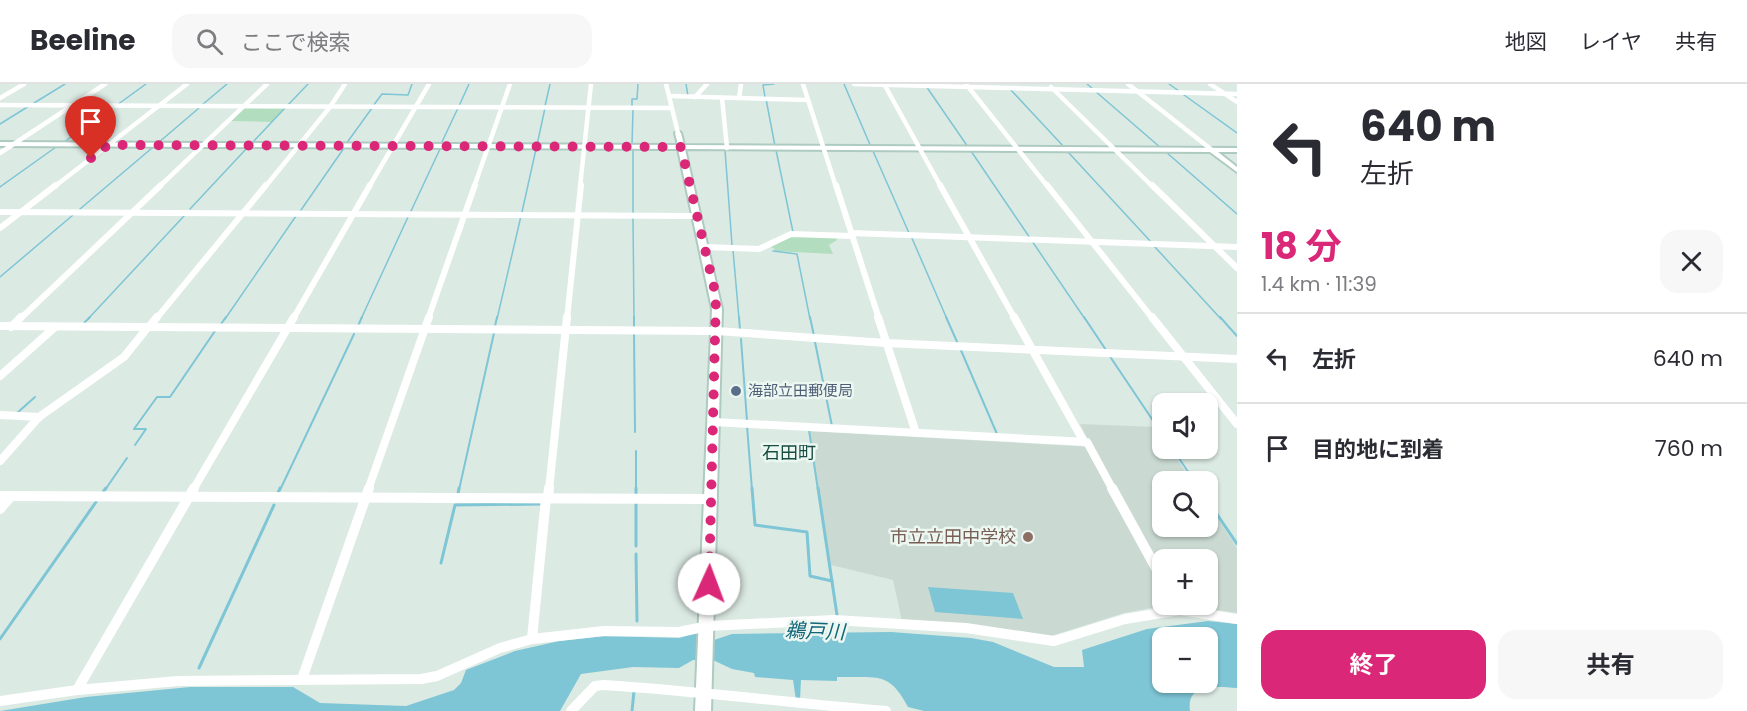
<!DOCTYPE html>
<html lang="ja">
<meta charset="utf-8">
<style>
:root{--surface:#fff;--page:#f7f7f7;--text:#2b2b33;--muted:#7c7c81;--line:#e1e1e2;--accent:#db2777}
body{margin:0;font-family:Poppins,"Noto Sans JP",sans-serif;background:var(--page);color:var(--text);height:100vh;display:flex;flex-direction:column;font-size:22px;white-space:nowrap}
*{box-sizing:border-box;margin:0}
p{font-size:20px;color:var(--muted)}
.icon{flex:none;width:33px;height:33px;fill:none;stroke:currentColor;stroke-width:2;stroke-linecap:round;stroke-linejoin:round}
.map{position:relative;flex:1;overflow:hidden}
.side{display:flex;flex-direction:column;background:var(--surface);width:510px}
.side>*{flex:none}
.top-card{background:#fff;color:var(--text);overflow:hidden}
.buttons{position:absolute;left:1152px;top:309px;display:grid;gap:12px}
.buttons a{display:grid;place-items:center;width:66px;height:66px;border-radius:12px;background:var(--surface);box-shadow:0 2px 4px #0004;font-size:30px}
.pin{position:absolute;display:grid;place-items:center;width:51px;height:51px;color:#fff;margin:-62px -26px;border-radius:50% 50% 50% 0;rotate:-45deg;box-shadow:0 0 6px #0007}
.pin .icon{rotate:45deg}
.me{position:absolute;width:66px;margin:-33px;rotate:2deg;stroke-linejoin:round;filter:drop-shadow(0 0 4px #0008)}
.turn{display:flex;align-items:center;gap:21px;height:126px;padding:0 24px;font-size:27px}
.turn .icon{width:78px;height:78px;stroke-width:2.5}
.turn b{display:block;font-size:42px;line-height:51px}
.round{display:grid;place-items:center;flex:none;width:63px;height:63px;border-radius:18px;background:var(--page)}
.summary{display:flex;align-items:center;justify-content:space-between;height:102px;padding:0 24px}
h1{font-size:36px;font-weight:700;line-height:45px;color:var(--accent)}
.action{display:flex;gap:12px;margin-top:auto;padding:12px 24px}
.action a{flex:1;height:69px;border-radius:18px;background:var(--accent);color:#fff;font-size:24px;font-weight:700;line-height:69px;text-align:center}
.action a+a{background:var(--page);color:var(--text)}
ul{padding:0;list-style:none}
li{display:flex;align-items:center;gap:18px;height:90px;padding:0 24px;border-top:2px solid var(--line)}
li div{flex:1}
li b{display:block;font-size:22px}
li em{font-style:normal}
header{display:flex;align-items:center;gap:36px;box-sizing:border-box;height:84px;padding:0 30px;background:var(--surface);border-bottom:2px solid var(--line)}
header strong{font-size:28px}
nav{display:flex;gap:33px;margin-inline-start:auto;font-size:21px}
.search{width:420px;height:54px;background:var(--page);display:flex;align-items:center;gap:15px;box-sizing:border-box;padding:0 21px;border-radius:18px;color:var(--muted);font-size:22px}
main{display:flex;flex:1;min-height:0}
.map>svg:first-child{display:block}
.built{fill:#cadad3}
.green{fill:#b2debf}
.water{fill:#7ec5d5;fill-rule:evenodd}
.lines{fill:none;stroke-linecap:round;stroke-linejoin:round}
.stream-far2{stroke:#7ec5d5;stroke-width:1.5}
.stream-far1{stroke:#7ec5d5;stroke-width:2}
.stream{stroke:#7ec5d5;stroke-width:3}
.secondary-casing{stroke:#aecbc1;stroke-width:4}
.street-far3{stroke:#fff;stroke-width:4.5}
.street-far2{stroke:#fff;stroke-width:6}
.street-far1{stroke:#fff;stroke-width:8}
.street{stroke:#fff;stroke-width:10}
.secondary{fill:#fff;fill-rule:evenodd}
.route{stroke:#db2777;stroke-width:10;stroke-dasharray:0 18}
.service-dot{fill:#5c6f8a;stroke:#ecf7f2;stroke-width:2}
.education-dot{fill:#8d6e63;stroke:#ecf7f2;stroke-width:2}
.labels{text-anchor:middle;stroke-width:5;stroke-linejoin:round;paint-order:stroke}
.service-label{font-size:15px;fill:#4e5e75;stroke:#ecf7f2;text-anchor:start}
.quarter-label{font-size:18px;fill:#184d42;stroke:#ecf7f2}
.near-education-label{font-size:18px;fill:#785e54;stroke:#ecf7f2;text-anchor:end}
.near-water-label{font-size:20px;font-style:italic;fill:#13667a;stroke:#ecf7f2}
</style>
<header>
<strong>Beeline</strong>
<div class="search"><svg class="icon" aria-label="search" viewBox="0 0 24 24"><circle cx="10" cy="10" r="6"/><path d="M15 15l6 6"/></svg>ここで検索</div>
<nav><a>地図</a><a>レイヤ</a><a>共有</a></nav>
</header>
<main>
<div class="map">
<svg width="1237" height="627" viewBox="0 0 1237 627">
<rect width="100%" height="100%" fill="#dceae4"/>
<polygon class="built" points="1080,340 1156,343 1162,353 1162,364 1170,365 1192,397 1162,398 1162,442 1208,442 1208,420 1237,464 1237,529 1181,521 1208,520 1208,476 1162,476 1162,520 1167,521 1124,529 1051,552 902,537 893,496 831,481 809,347 1092,363"/>
<g class="green">
<polygon points="245,23 286,23 272,38 230,37"/>
<polygon points="794,151 836,153 837,156 829,161 833,170 774,167 775,165 771,163"/>
</g>
<g class="water">
<polygon points="928,503 1013,509 1023,535 935,528"/>
<path d="M1208,537L1237,540V604C1217,603 1186,598 1190,627H924L908,623C889,586 876,594 837,593V597L801,596L800,616H796L793,596L755,593L754,589L732,585L715,577L693,576L679,584L633,583L581,590L560,627H0L86,613L190,603H293L320,619L406,622L454,606L461,599L466,586L515,567L559,557L604,552L679,554L697,549L714,556L732,550L891,548L971,554L993,558L1054,583H1084L1082,566L1147,545ZM1162,554H1208V598H1162Z"/>
</g>
<g class="lines">
<g class="stream-far2">
<polyline points="686,0 688,12"/>
<polyline points="844,0 871,63"/>
<polyline points="1087,0 1093,5"/>
<polyline points="1169,0 1179,7"/>
<polyline points="926,2 968,63"/>
<polyline points="1010,5 1064,63"/>
<polyline points="1095,7 1161,64"/>
<polyline points="1184,11 1237,49"/>
<polyline points="765,13 763,1 774,0"/>
<polyline points="766,15 775,62"/>
<polyline points="34,19 65,0"/>
<polyline points="117,21 146,0"/>
<polyline points="202,21 227,0"/>
<polyline points="288,21 308,0"/>
<polyline points="373,22 382,10 408,11 412,0"/>
<polyline points="459,22 469,0"/>
<polyline points="545,22 550,0"/>
<polyline points="632,23 632,15 637,15 638,0"/>
<polyline points="0,40 29,22"/>
<polyline points="64,58 113,23"/>
<polyline points="158,59 199,24"/>
<polyline points="252,59 285,24"/>
<polyline points="346,60 372,24"/>
<polyline points="441,60 458,24"/>
<polyline points="632,60 633,25"/>
<polyline points="537,61 545,24"/>
<polyline points="633,66 633,129"/>
<polyline points="725,66 732,161"/>
<polyline points="776,66 793,148"/>
<polyline points="873,67 909,149"/>
<polyline points="971,67 1030,154"/>
<polyline points="1068,68 1152,159"/>
<polyline points="1166,68 1237,130"/>
<polyline points="0,103 56,63"/>
<polyline points="80,125 152,64"/>
<polyline points="190,125 247,64"/>
<polyline points="301,126 344,64"/>
<polyline points="411,127 440,65"/>
<polyline points="522,128 536,65"/>
<polyline points="633,133 634,235"/>
<polyline points="911,152 947,235"/>
<polyline points="1032,157 1085,235"/>
<polyline points="1154,162 1221,235"/>
<polyline points="733,166 739,235"/>
<polyline points="773,167 797,170 810,235"/>
<polyline points="0,193 73,131"/>
<polyline points="88,235 184,132"/>
<polyline points="225,235 296,132"/>
<polyline points="361,235 408,133"/>
<polyline points="497,235 521,132"/>
</g>
<g class="stream-far1">
<polyline points="634,233 634,243"/>
<polyline points="739,233 740,246"/>
<polyline points="810,233 814,252"/>
<polyline points="946,233 958,260"/>
<polyline points="1084,233 1106,266"/>
<polyline points="1220,233 1237,252"/>
<polyline points="84,239 90,233"/>
<polyline points="221,240 226,233"/>
<polyline points="358,242 362,233"/>
<polyline points="495,242 497,233"/>
<polyline points="634,249 635,348"/>
<polyline points="741,255 747,337"/>
<polyline points="815,258 832,342"/>
<polyline points="960,264 997,350"/>
<polyline points="1109,271 1162,350"/>
<polyline points="17,329 35,313"/>
<polyline points="747,342 752,406"/>
<polyline points="809,346 818,406"/>
<polyline points="135,361 146,345 134,345 157,313 170,313 215,247"/>
<polyline points="1172,364 1195,398"/>
<polyline points="636,367 636,406"/>
<polyline points="105,406 127,374"/>
<polyline points="280,406 354,250"/>
<polyline points="459,406 494,249"/>
</g>
<g class="stream">
<polyline points="636,404 636,409"/>
<polyline points="752,404 755,441 807,448 810,492 832,497"/>
<polyline points="818,404 837,531"/>
<polyline points="103,408 106,404"/>
<polyline points="278,409 280,404"/>
<polyline points="458,410 459,404"/>
<polyline points="1208,417 1237,460"/>
<polyline points="636,420 636,462"/>
<polyline points="636,470 637,537"/>
<polyline points="441,479 455,421 541,420"/>
<polyline points="0,555 96,418"/>
<polyline points="199,584 274,421"/>
<polyline points="632,627 634,607"/>
</g>
<defs>
<polygon id="secondary" points="678,47 681,49 684,61 1237,64 1237,68 1218,68 1237,83 1237,88 1210,68 685,65 722,225 711,627 695,627 712,225 678,65 0,62 0,58 678,61 675,49"/>
</defs>
<use href="#secondary" class="secondary-casing"/>
<g class="street-far3">
<polyline points="666,0 678,49"/>
<polyline points="803,0 836,103"/>
<polyline points="854,0 1237,10"/>
<polyline points="884,0 941,103"/>
<polyline points="966,0 1048,103"/>
<polyline points="1128,0 1212,66"/>
<polyline points="1210,0 1237,18"/>
<polyline points="1051,3 1153,103"/>
<polyline points="670,12 808,16"/>
<polyline points="695,13 707,0"/>
<polyline points="0,14 24,0"/>
<polyline points="722,14 727,64"/>
<polyline points="739,14 741,0"/>
<polyline points="0,21 672,24"/>
<polyline points="0,69 105,0"/>
<polyline points="54,103 187,0"/>
<polyline points="159,103 267,0"/>
<polyline points="265,103 330,23 345,0"/>
<polyline points="369,103 429,0"/>
<polyline points="474,103 510,0"/>
<polyline points="580,103 591,0"/>
</g>
<g class="street-far2">
<polyline points="836,101 879,235"/>
<polyline points="940,101 1015,235"/>
<polyline points="1047,101 1153,235"/>
<polyline points="1152,101 1237,184"/>
<polyline points="0,128 698,132"/>
<polyline points="0,144 56,101"/>
<polyline points="851,149 1237,163"/>
<polyline points="705,163 759,165 791,150 852,152"/>
<polyline points="20,235 161,101"/>
<polyline points="156,235 266,101"/>
<polyline points="293,235 370,101"/>
<polyline points="428,235 475,101"/>
<polyline points="567,235 581,101"/>
</g>
<g class="street-far1">
<polyline points="878,233 916,349"/>
<polyline points="1014,233 1084,358"/>
<polyline points="1152,233 1237,340"/>
<polyline points="0,242 717,247 886,259 1237,275"/>
<polyline points="11,243 21,233"/>
<polyline points="149,243 157,233"/>
<polyline points="0,292 55,243"/>
<polyline points="0,331 39,333"/>
<polyline points="714,338 1087,358 1113,406"/>
<polyline points="0,377 39,333 124,273 148,243"/>
<polyline points="193,406 294,233"/>
<polyline points="368,406 429,233"/>
<polyline points="549,406 567,233"/>
</g>
<g class="street">
<polyline points="1112,404 1162,495"/>
<polyline points="0,412 712,415"/>
<polyline points="548,414 549,404"/>
<polyline points="0,425 11,412"/>
<polyline points="532,555 546,414"/>
<polyline points="302,595 369,404"/>
<polyline points="77,606 194,404"/>
<polyline points="0,617 77,606 178,597 421,595 437,592 500,564 532,555 604,547 679,548 708,542 834,536 966,544 1054,557 1125,535 1180,526 1237,535"/>
<path d="M571,627L595,602L604,601C698,607 792,619 886,627"/>
</g>
<use href="#secondary" class="secondary"/>
</g>
<g class="lines">
<polyline class="route" points="91,74 108,61 681,63 716,212 709,500"/>
</g>
<circle class="service-dot" cx="736" cy="307" r="6"/>
<circle class="education-dot" cx="1028" cy="453" r="6"/>
<g class="labels">
<g class="service-label">
<text x="748" y="312">海部立田郵便局</text>
</g>
<g class="quarter-label">
<text x="789" y="375">石田町</text>
</g>
<g class="near-education-label">
<text x="1016" y="459">市立立田中学校</text>
</g>
<g class="near-water-label">
<text transform="translate(815 547) rotate(2)" y="7">鵜戸川</text>
</g>
</g>
</svg>
<div class="buttons">
<a><svg class="icon" aria-label="sound" viewBox="0 0 24 24"><path d="M4 9h4l5-4v14l-5-4H4zM17 9q2 3 0 6"/></svg></a>
<a><svg class="icon" aria-label="search" viewBox="0 0 24 24"><circle cx="10" cy="10" r="6"/><path d="M15 15l6 6"/></svg></a>
<a>+</a>
<a>−</a>
</div>
<div class="pin" style="left:91px;top:74px;background:#d93025"><svg class="icon" aria-label="arrive" viewBox="0 0 24 24"><path d="M6 21V4h12l-3 4 3 4H6"/></svg></div>
<svg class="me" style="left:709px;top:500px" viewBox="-20 -20 40 40"><circle r="19" fill="#fff"/><path d="M0-13L10 11 0 6-10 11z" fill="#db2777"/></svg>
</div>
<section class="side">
<div class="top-card">
<div class="turn"><svg class="icon" aria-label="left" viewBox="0 0 24 24"><path d="M17 20v-9H6M10 6l-5 5 5 5"/></svg><div><b>640 m</b>左折</div></div>
</div>
<div class="summary"><div><h1>18 分</h1><p>1.4 km · 11:39</p></div><a class="round"><svg class="icon" aria-label="close" viewBox="0 0 24 24"><path d="M6 6l12 12M18 6L6 18"/></svg></a></div>
<ul>
<li><svg class="icon" aria-label="left" viewBox="0 0 24 24"><path d="M17 20v-9H6M10 6l-5 5 5 5"/></svg><div><b>左折</b></div><em>640 m</em></li>
<li><svg class="icon" aria-label="arrive" viewBox="0 0 24 24"><path d="M6 21V4h12l-3 4 3 4H6"/></svg><div><b>目的地に到着</b></div><em>760 m</em></li>
</ul>
<div class="action"><a>終了</a><a>共有</a></div>
</section>
</main>
